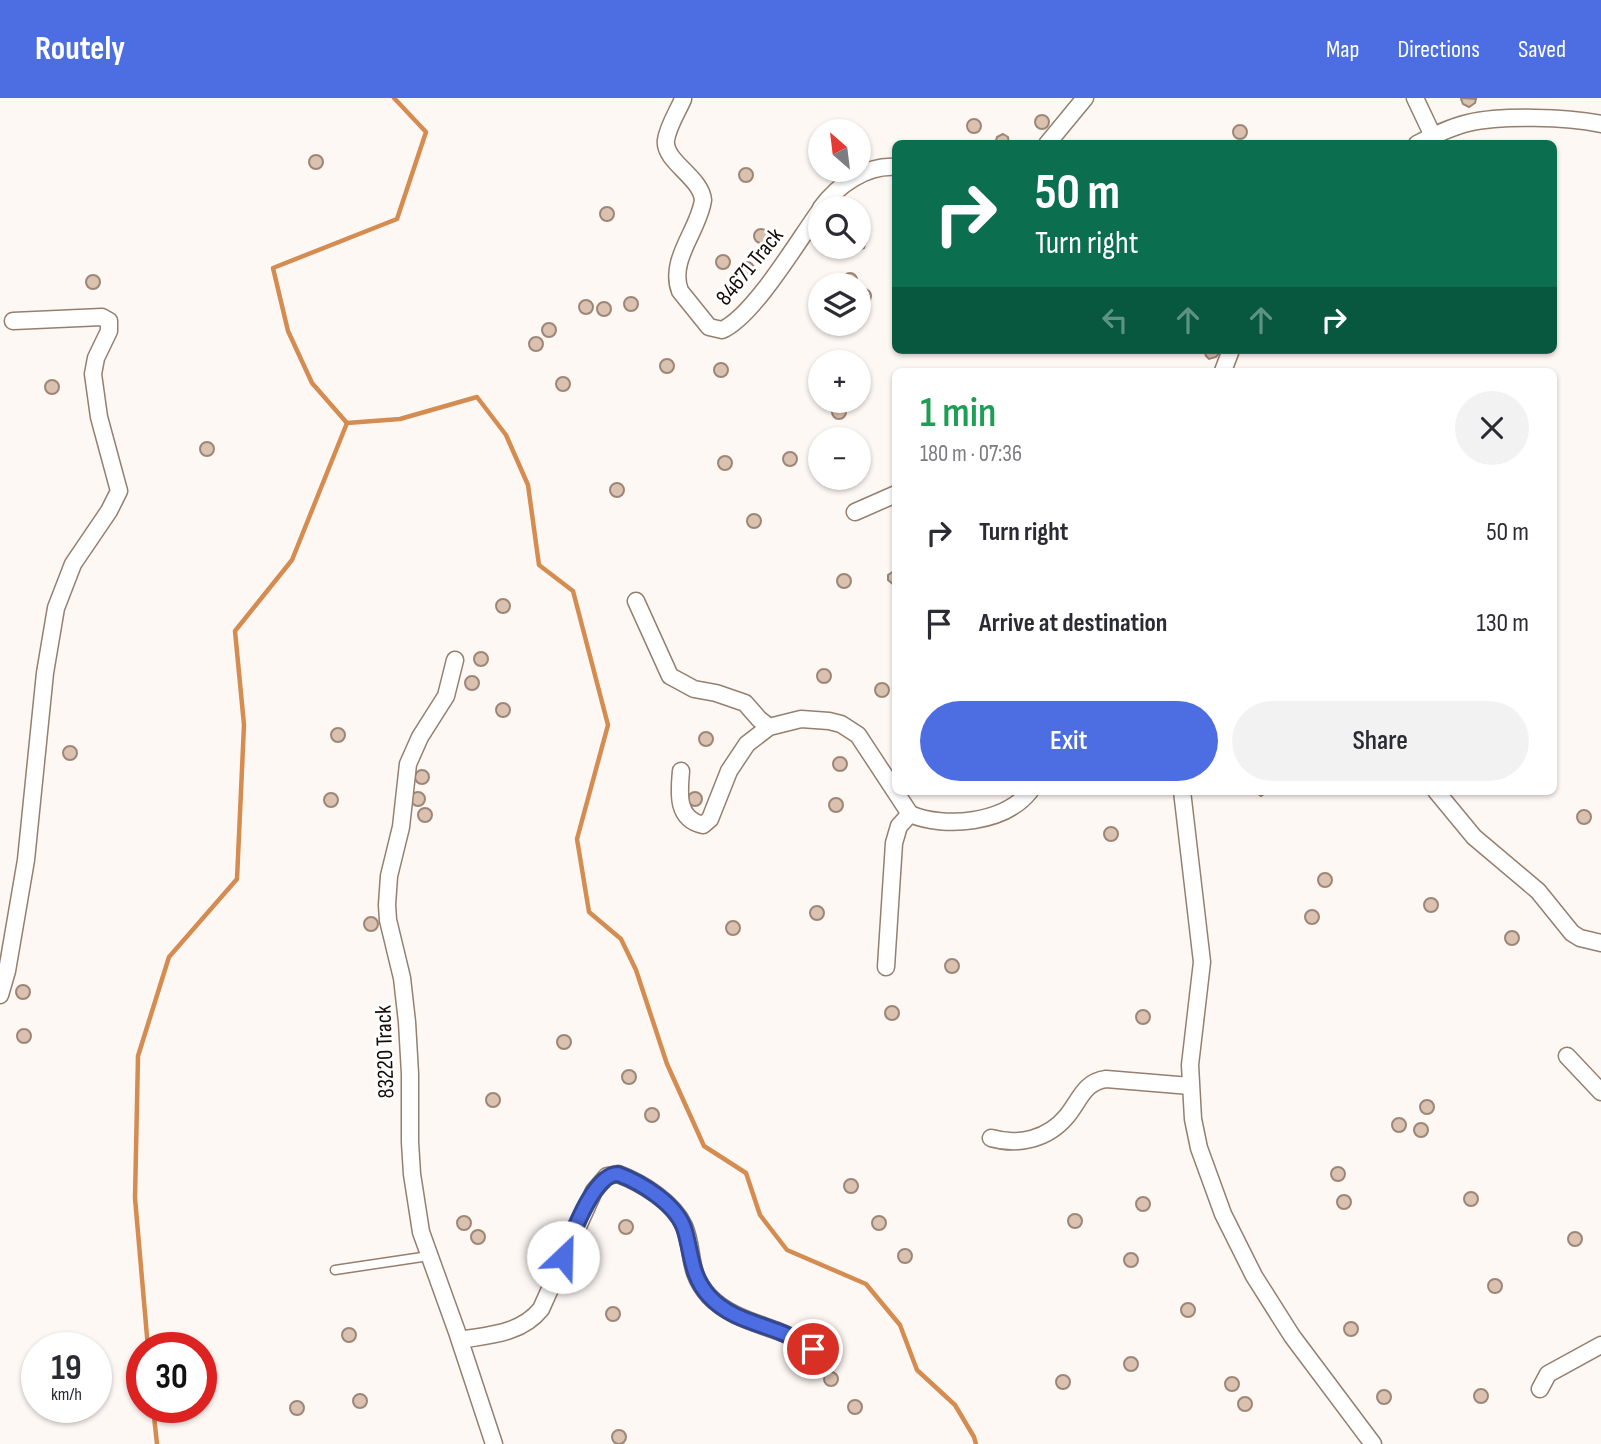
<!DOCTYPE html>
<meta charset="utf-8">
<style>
:root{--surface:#fff;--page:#f2f2f3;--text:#2b2b33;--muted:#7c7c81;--accent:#4d6ee2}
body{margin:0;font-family:"Sofia Sans Condensed",sans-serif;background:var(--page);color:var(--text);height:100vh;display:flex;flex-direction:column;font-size:26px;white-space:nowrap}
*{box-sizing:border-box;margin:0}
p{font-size:23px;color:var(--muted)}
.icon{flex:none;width:38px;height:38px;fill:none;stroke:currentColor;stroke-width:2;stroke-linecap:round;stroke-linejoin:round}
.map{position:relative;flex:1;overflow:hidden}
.drawer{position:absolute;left:892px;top:270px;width:665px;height:427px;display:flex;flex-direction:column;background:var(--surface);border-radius:10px;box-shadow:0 2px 5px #0004}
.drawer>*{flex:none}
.top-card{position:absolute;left:892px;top:42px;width:665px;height:214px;border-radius:10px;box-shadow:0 2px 5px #0004;background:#0b6e4f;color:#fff;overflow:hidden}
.needle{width:46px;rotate:332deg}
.tools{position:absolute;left:808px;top:21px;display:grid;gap:14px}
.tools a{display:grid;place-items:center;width:63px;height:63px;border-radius:50%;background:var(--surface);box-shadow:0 2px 5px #0004;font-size:35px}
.speed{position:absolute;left:21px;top:1234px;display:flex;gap:14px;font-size:35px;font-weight:700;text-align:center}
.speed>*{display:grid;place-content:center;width:91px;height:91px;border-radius:50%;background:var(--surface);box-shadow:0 2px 5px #0004;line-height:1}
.speed small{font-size:18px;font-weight:400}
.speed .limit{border:10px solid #d22;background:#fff;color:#111}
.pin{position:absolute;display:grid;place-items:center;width:60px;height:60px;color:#fff;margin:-30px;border:4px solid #fff;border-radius:50%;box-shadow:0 2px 7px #0007}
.me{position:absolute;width:77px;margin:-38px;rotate:24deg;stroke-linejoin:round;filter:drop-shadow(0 0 5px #0008)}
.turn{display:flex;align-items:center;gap:24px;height:147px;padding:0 28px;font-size:32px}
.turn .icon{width:91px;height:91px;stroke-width:2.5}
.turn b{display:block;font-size:49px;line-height:60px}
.lanes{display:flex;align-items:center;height:66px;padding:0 28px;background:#0003;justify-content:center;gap:35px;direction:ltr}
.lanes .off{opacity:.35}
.round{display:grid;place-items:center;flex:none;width:74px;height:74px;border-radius:37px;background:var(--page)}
.summary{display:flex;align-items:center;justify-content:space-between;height:119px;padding:0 28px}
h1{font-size:42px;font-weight:600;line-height:52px;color:#1e9e55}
.primary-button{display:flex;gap:14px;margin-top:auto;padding:14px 28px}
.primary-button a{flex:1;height:80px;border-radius:42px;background:var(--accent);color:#fff;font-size:28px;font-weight:600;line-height:80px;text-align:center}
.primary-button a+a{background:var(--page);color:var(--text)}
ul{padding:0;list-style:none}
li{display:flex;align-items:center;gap:21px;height:91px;padding:0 28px}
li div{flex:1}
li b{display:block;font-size:26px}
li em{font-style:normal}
header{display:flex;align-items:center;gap:42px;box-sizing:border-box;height:98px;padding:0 35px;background:var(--accent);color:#fff}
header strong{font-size:33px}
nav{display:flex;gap:38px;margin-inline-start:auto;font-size:24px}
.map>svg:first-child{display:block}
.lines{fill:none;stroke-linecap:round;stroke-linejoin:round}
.stream{stroke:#d48c51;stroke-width:4.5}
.building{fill:#dac1b0;stroke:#9d8676;stroke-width:2}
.lane-casing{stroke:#957f6e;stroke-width:11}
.street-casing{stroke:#957f6e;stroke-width:19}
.lane{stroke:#fff;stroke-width:8}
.street{stroke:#fff;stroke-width:16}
.route-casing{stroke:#324893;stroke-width:18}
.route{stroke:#4d6ee2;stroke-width:12}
.labels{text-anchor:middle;stroke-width:6;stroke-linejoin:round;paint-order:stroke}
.street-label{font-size:23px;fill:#140c06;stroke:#fff}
</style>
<header>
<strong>Routely</strong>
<nav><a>Map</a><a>Directions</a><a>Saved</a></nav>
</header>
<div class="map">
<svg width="1601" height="1346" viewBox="0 0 1601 1346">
<rect width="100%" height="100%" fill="#fef8f5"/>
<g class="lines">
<g class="stream">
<polyline points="394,0 426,34 397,121 273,170 288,233 312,285 347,325 400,321 477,299 506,337 528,387 539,467 573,493 608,627 577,741 589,814 621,841 636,872 667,966 704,1048 746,1075 760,1117 787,1152 866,1186 900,1227 917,1272 955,1307 974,1339 976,1346"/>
<polyline points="148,1250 135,1100 138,958 169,859 237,781 244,627 235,533 292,462 347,325"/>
<polyline points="153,1309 157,1346"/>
</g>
</g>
<g class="building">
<polygon points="1461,1 1462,0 1476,1 1475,5 1469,9 1463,6"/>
<circle cx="1042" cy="24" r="7"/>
<circle cx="974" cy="28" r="7"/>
<circle cx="1240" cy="34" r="7"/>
<polygon points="1003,36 1008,39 1009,46 995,46 997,39"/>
<circle cx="316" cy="64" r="7"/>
<circle cx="746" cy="77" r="7"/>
<circle cx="607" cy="116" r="7"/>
<circle cx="761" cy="138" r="7"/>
<polygon points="859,137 865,139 866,143 864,150 859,152 853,149 859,149"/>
<circle cx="723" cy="164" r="7"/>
<circle cx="747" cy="171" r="7"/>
<circle cx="850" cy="182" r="7"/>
<circle cx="93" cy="184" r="7"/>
<circle cx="864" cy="198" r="7"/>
<circle cx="631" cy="206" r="7"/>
<circle cx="586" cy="209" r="7"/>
<circle cx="604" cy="211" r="7"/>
<circle cx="549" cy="232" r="7"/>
<circle cx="536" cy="246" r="7"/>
<polygon points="1204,252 1219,252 1219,255 1216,259 1209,261 1206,258"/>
<circle cx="667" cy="268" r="7"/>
<circle cx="721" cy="272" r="7"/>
<circle cx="563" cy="286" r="7"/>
<circle cx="52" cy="289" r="7"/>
<circle cx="839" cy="314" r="7"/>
<circle cx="207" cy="351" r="7"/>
<circle cx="790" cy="361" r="7"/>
<circle cx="725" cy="365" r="7"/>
<circle cx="617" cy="392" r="7"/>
<circle cx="754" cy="423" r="7"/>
<polygon points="894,473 896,473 895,488 888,482 888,477"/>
<circle cx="844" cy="483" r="7"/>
<circle cx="503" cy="508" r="7"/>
<circle cx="481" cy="561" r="7"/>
<circle cx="824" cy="578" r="7"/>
<circle cx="472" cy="585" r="7"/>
<circle cx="882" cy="592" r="7"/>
<circle cx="503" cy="612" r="7"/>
<circle cx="338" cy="637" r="7"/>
<circle cx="706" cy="641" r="7"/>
<circle cx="70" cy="655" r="7"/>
<circle cx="840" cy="666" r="7"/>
<circle cx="422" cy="679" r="7"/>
<polygon points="1254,693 1268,693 1261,698"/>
<circle cx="695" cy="701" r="7"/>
<circle cx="418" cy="701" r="7"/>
<circle cx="331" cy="702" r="7"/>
<circle cx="836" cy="707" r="7"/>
<circle cx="425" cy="717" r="7"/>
<circle cx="1584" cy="719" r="7"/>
<circle cx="1111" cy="736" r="7"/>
<circle cx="1325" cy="782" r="7"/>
<circle cx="1431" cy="807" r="7"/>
<circle cx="817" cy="815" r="7"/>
<circle cx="1312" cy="819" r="7"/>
<circle cx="371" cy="826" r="7"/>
<circle cx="733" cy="830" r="7"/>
<circle cx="1512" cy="840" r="7"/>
<circle cx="952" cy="868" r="7"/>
<circle cx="23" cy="894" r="7"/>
<circle cx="892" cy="915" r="7"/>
<circle cx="1143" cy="919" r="7"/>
<circle cx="24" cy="938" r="7"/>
<circle cx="564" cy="944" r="7"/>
<circle cx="629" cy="979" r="7"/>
<circle cx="493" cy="1002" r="7"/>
<circle cx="1427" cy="1009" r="7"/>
<circle cx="652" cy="1017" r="7"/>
<circle cx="1399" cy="1027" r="7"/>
<circle cx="1421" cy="1032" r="7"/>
<circle cx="1338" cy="1076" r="7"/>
<circle cx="851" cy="1088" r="7"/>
<circle cx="1471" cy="1101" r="7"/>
<circle cx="1344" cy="1104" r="7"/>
<circle cx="1143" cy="1106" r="7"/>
<circle cx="1075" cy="1123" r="7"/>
<circle cx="464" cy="1125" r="7"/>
<circle cx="879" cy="1125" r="7"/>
<circle cx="626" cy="1129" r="7"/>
<circle cx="478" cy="1139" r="7"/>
<circle cx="1575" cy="1141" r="7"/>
<circle cx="905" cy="1158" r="7"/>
<circle cx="1131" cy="1162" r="7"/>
<circle cx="1495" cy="1188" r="7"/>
<circle cx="1188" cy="1212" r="7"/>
<circle cx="613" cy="1216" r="7"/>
<circle cx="1351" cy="1231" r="7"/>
<circle cx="349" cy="1237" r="7"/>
<circle cx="1131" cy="1266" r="7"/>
<circle cx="831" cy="1281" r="7"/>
<circle cx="1063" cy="1284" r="7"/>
<circle cx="1232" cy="1286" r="7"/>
<circle cx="1481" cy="1298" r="7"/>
<circle cx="1384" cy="1299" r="7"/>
<circle cx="360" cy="1303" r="7"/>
<circle cx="1245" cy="1306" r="7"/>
<circle cx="855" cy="1309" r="7"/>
<circle cx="297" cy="1310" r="7"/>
<circle cx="619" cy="1339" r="7"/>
</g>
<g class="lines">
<defs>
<polyline id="lane" points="335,1172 429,1158"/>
<g id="street">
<polyline points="1415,0 1433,38"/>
<path d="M683,1C678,13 668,28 666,42C663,63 701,79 703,102C699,132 668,162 680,193L709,229L722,232C754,218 799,141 821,111"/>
<polyline points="1047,46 1085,0"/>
<path d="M1417,46C1433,38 1450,29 1468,25C1502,17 1567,19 1601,26"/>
<path d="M821,110C838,87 866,67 896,69"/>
<polyline points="1223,273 1231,252"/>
<polyline points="855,414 896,396"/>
<polyline points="636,503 670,578 694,591 716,595 745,605 759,621 769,629"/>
<polyline points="455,562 446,598 420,639 408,666 401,729 389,778 387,807 388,822 402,880 407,924 410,976 410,1044 412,1076 421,1134 457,1234 494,1346"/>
<path d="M681,673C679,695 676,721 703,727L710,721L729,673L747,646L769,629L801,621L829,623L841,626L858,637L910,716C945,731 1005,725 1030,693"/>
<polyline points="1182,693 1202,864 1190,967 1193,1021 1199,1050 1223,1116 1254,1178 1292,1238 1373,1346"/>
<polyline points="1436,693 1474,739 1538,793 1572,835 1580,840 1601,845"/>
<polyline points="886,869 894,745 899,728 910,716"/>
<polyline points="0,897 7,873 26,762 45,575 56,510 73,466 109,413 119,393 99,319 93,276 96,260 109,233 109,223 102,219 13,223"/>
<polyline points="1567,958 1601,994"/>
<path d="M991,1040C1019,1048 1048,1041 1067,1018C1080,1002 1084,984 1106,981L1190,988"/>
<path d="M460,1242C489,1237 521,1236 541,1211L594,1093L607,1078L618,1076C642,1085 673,1104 684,1128C695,1154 686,1172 709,1198C728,1218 754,1224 780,1234C791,1238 802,1245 813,1251"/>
<polyline points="1540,1291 1548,1276 1601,1247"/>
</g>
</defs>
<use href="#lane" class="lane-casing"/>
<use href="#street" class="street-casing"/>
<use href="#lane" class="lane"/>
<use href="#street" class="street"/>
</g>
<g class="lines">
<defs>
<path id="route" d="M563,1159C572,1138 593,1076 618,1076C642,1085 678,1107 685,1133C692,1157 691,1178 709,1198C728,1219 754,1224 780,1234C791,1238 802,1245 813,1251"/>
</defs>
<use href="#route" class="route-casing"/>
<use href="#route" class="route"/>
</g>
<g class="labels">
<g class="street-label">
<text transform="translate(749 168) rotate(-51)" y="8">84671 Track</text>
<text transform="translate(384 954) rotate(-92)" y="8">83220 Track</text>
</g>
</g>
</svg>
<div class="tools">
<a><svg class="needle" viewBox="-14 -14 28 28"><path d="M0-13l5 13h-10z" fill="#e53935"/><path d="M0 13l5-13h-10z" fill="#7c7c81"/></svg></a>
<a><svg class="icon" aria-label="search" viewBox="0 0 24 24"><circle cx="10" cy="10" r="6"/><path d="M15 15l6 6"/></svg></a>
<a><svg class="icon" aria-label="layers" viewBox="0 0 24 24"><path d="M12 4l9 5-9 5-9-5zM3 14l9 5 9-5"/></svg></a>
<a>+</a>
<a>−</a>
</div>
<div class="speed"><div>19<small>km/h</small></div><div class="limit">30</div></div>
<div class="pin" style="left:813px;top:1251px;background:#d93025"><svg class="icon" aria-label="arrive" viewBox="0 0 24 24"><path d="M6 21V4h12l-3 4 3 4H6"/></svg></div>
<svg class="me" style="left:563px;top:1159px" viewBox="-20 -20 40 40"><circle r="19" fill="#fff"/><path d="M0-13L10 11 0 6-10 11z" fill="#4d6ee2"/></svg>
<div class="top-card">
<div class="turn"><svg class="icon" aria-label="right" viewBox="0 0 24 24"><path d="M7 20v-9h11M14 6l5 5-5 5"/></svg><div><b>50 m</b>Turn right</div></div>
<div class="lanes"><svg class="icon off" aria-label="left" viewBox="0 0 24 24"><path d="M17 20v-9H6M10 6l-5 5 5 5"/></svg><svg class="icon off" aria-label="ahead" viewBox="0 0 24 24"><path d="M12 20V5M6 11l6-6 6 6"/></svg><svg class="icon off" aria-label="ahead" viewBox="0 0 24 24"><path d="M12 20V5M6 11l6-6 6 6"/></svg><svg class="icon" aria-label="right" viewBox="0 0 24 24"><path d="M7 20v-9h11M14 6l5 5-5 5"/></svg></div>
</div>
<section class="drawer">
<div class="summary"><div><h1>1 min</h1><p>180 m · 07:36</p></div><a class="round"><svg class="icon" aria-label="close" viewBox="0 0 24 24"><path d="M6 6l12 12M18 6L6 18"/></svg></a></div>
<ul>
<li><svg class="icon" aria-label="right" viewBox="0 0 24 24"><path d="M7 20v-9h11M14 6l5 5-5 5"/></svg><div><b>Turn right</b></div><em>50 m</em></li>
<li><svg class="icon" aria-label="arrive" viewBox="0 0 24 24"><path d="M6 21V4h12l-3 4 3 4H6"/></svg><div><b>Arrive at destination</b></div><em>130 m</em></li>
</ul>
<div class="primary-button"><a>Exit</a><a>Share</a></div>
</section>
</div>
